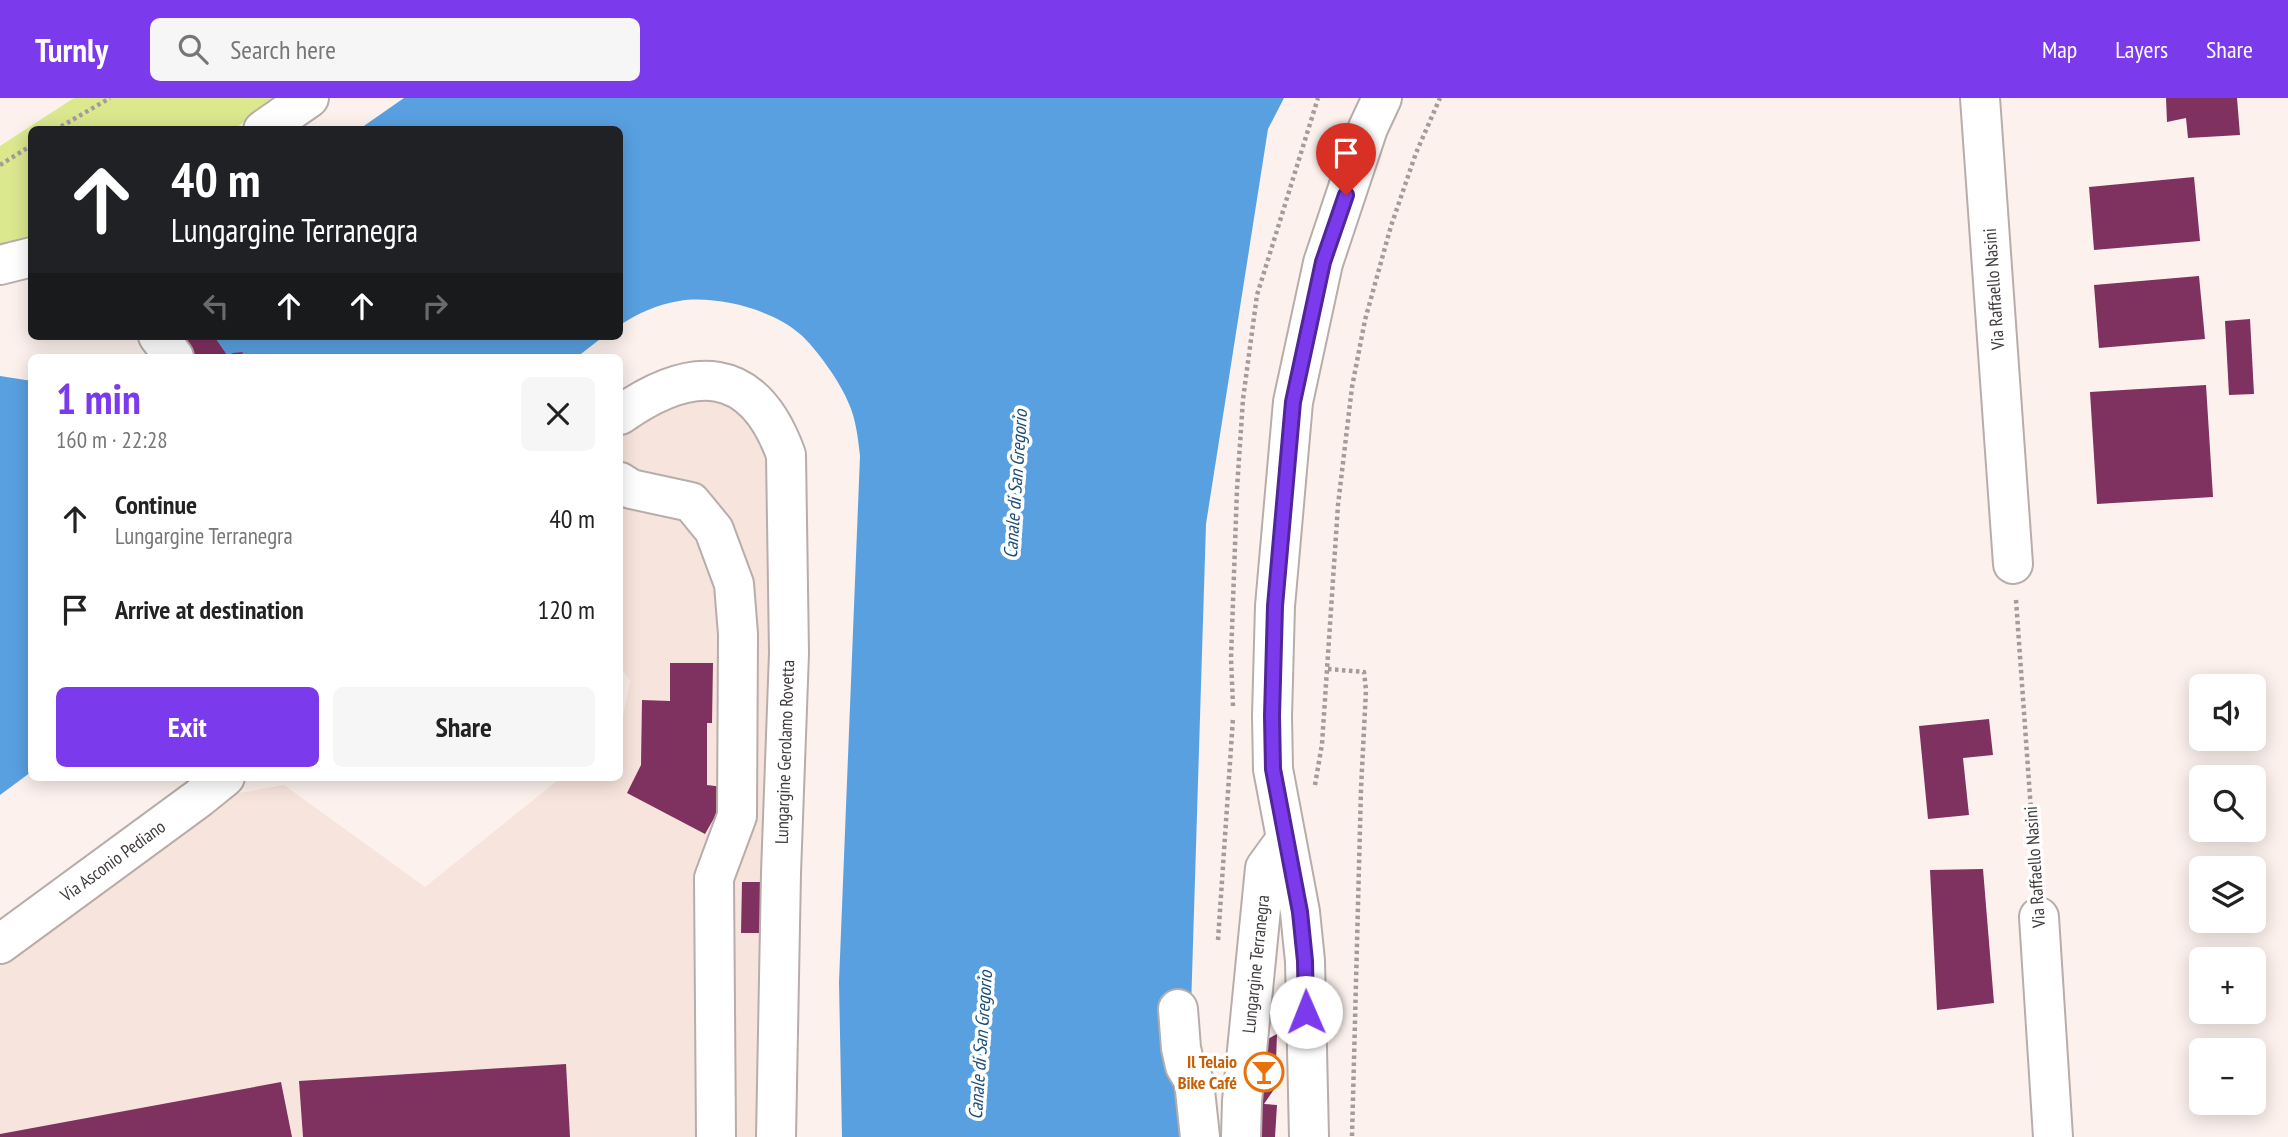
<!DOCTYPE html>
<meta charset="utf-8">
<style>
:root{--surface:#fff;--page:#f6f6f6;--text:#222;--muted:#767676;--accent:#7c3aed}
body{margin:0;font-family:"PT Sans Narrow",sans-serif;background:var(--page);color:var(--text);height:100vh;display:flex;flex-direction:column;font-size:26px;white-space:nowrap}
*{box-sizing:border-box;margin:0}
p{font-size:23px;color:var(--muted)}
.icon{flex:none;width:38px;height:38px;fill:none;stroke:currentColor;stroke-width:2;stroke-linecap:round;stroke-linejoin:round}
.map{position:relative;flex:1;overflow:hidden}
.panel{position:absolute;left:28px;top:256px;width:595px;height:427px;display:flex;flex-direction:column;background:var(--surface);border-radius:10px;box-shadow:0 4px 18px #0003}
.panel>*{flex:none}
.banner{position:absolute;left:28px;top:28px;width:595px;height:214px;border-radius:10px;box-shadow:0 4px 18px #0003;background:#202124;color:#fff;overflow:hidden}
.tools{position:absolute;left:2189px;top:576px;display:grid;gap:14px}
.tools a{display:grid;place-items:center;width:77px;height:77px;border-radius:10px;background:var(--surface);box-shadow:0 4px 18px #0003;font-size:35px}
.pin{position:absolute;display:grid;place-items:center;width:60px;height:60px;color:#fff;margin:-72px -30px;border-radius:50% 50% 50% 0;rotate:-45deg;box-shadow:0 0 7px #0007}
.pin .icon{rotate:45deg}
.me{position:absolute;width:77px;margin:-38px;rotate:359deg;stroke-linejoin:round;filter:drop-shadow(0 0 5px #0008)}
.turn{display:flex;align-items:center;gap:24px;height:147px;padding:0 28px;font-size:32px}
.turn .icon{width:91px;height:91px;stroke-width:2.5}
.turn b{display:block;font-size:49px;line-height:60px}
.lanes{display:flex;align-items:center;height:66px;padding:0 28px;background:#0003;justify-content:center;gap:35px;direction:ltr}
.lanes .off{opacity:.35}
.round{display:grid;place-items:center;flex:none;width:74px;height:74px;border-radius:10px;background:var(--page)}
.summary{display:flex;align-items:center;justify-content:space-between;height:119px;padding:0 28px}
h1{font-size:42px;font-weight:700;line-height:52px;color:var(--accent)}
.button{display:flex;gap:14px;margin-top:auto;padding:14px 28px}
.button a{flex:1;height:80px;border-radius:10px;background:var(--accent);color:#fff;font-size:28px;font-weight:700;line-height:80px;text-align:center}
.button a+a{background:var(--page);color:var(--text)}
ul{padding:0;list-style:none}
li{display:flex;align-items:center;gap:21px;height:91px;padding:0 28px}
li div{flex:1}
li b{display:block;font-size:26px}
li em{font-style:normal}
header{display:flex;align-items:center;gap:42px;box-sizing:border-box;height:98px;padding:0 35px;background:var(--accent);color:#fff}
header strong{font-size:33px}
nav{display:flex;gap:38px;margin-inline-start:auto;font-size:24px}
.search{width:490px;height:63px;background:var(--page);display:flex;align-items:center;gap:18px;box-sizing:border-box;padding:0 24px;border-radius:10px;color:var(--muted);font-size:26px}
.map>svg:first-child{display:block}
.built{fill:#f7e4dd}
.green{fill:#dce88e}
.water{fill:#59a0e1}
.building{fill:#7f315f}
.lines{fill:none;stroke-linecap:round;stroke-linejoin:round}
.minor-casing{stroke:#b7adaa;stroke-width:42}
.path{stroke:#a49c9a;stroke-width:4.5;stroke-dasharray:3.5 3.5;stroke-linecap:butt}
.minor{stroke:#fff;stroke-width:38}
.route-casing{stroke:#51269a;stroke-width:18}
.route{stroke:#7c3aed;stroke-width:12}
.labels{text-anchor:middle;stroke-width:7;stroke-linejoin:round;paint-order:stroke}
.street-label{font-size:18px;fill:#403c3b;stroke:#fff}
.food-label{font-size:18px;font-weight:bold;fill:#c56008;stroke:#fff;text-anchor:end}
.water-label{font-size:19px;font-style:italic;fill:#1c4e7a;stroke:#fff}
</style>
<header>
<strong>Turnly</strong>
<div class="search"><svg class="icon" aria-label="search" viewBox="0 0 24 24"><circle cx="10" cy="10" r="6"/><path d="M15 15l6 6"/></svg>Search here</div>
<nav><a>Map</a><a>Layers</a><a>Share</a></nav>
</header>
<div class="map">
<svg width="2288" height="1039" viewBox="0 0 2288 1039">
<rect width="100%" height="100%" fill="#fcf1ed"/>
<polygon class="built" points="678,287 752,305 776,373 759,1039 0,1039 0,852 200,702 284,687 425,789 562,679 620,679 620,633 630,583 620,568 620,340 653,305"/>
<polygon class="green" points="74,0 279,0 234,31 32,32 31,140 0,147 0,48"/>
<g class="water">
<path d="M404,0H1284L1268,31L1206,426L1191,910C1184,923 1167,950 1165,962C1163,975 1175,989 1183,997L1179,1039H842L839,884L860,358C858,340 856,322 849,306C841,285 816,250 800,236C772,211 715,197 679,203C658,206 637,216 620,227V32H358Z"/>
<polygon points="214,238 604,238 577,259 242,259 243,254 228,258"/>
<polygon points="0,278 32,283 31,674 0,697"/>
</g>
<g class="building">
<polygon points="2166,0 2237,0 2240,37 2188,40 2186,20 2167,24"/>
<polygon points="2194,79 2200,143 2094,152 2089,89"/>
<polygon points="2199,178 2205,241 2099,250 2094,187"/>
<polygon points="2250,221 2254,296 2229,297 2225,223"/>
<polygon points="169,238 214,238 228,258 233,255 243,254 242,259 184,259"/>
<polygon points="2206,287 2213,399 2097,406 2090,294"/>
<polygon points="670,565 713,565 712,625 707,625 707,687 723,689 717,715 705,736 627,695 641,667 642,602 670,603"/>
<polygon points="1989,621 1993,657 1963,660 1969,717 1928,721 1919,628"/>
<polygon points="1983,771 1994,905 1937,912 1930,772"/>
<polygon points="742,784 763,784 761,835 741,835"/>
<polygon points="1277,936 1275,990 1264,1006 1277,1007 1275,1039 1254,1039 1264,943"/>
<polygon points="566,966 570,1039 303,1039 299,983"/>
<polygon points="281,984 292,1039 0,1039 0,1036"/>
</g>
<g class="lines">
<defs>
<g id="minor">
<polyline points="1980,0 2013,466"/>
<polyline points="263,32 309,0"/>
<polyline points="0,167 32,159"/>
<polyline points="158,238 174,259"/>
<path d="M620,317C691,267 753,265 786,357L789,555L781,775L776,1039"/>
<polyline points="620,384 631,391 691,404 714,432 734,486 738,536 737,718 714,780 716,1039"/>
<polyline points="2039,819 2053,1039"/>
<polyline points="0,846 199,700 225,679"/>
<polyline points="1178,911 1181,950 1185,968 1194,983 1200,1039"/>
<polyline points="1241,1039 1242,1003 1265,770 1286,741"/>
<polyline points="1309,1039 1305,863 1300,814 1273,671 1272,618 1275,508 1293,304 1323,165 1368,30 1382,0"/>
</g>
</defs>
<use href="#minor" class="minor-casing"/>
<g class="path">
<polyline points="55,32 110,0"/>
<polyline points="0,67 32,47"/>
<polyline points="2016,502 2036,783"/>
<polyline points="1328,571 1364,574 1366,592 1361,691 1352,1039"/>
<polyline points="1233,608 1231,560 1237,391 1243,301 1257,197 1318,0"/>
<polyline points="1315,687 1322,646 1338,407 1352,289 1365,222 1391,128 1416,55 1440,0"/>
<polyline points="1218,842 1233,620"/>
</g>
<use href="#minor" class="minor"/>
</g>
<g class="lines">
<defs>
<polyline id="route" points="1306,914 1305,863 1300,814 1273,671 1272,618 1275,508 1293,304 1323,164 1346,97"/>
</defs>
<use href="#route" class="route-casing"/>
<use href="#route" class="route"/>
</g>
<defs>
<symbol id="bar-ring" viewBox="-11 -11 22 22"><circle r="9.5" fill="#fff" stroke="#e8710a" stroke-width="1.5"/><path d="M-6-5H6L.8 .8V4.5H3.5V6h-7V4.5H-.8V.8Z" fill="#e8710a"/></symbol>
</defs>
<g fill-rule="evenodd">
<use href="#bar-ring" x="1242" y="952" width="44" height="44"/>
</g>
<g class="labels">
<g class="street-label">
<text transform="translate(1994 191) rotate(-94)" y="6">Via Raffaello Nasini</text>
<text transform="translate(785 654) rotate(-88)" y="6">Lungargine Gerolamo Rovetta</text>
<text transform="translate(113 763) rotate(-36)" y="6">Via Asconio Pediano</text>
<text transform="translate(2035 769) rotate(-94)" y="6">Via Raffaello Nasini</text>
<text transform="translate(1256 866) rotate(-84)" y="6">Lungargine Terranegra</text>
</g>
<g class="food-label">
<text x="1237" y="970">Il Telaio<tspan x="1237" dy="21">Bike Café</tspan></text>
</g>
<g class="water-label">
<text transform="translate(1015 386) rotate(-86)" y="7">Canale di San Gregorio</text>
<text transform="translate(980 947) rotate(-86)" y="7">Canale di San Gregorio</text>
</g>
</g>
</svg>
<div class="tools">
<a><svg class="icon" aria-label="sound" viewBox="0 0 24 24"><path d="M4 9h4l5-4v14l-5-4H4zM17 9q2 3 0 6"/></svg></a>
<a><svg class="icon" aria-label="search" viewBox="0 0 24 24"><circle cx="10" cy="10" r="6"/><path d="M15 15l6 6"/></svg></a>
<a><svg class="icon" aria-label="layers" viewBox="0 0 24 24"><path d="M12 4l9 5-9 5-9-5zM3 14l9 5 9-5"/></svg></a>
<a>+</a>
<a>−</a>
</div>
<div class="pin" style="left:1346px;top:97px;background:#d93025"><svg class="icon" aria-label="arrive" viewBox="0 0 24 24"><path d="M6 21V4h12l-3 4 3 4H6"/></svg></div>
<svg class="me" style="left:1306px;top:914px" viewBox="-20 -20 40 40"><circle r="19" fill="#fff"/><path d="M0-13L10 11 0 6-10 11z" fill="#7c3aed"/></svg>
<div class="banner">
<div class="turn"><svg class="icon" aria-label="ahead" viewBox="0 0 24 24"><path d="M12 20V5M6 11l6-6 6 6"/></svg><div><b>40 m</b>Lungargine Terranegra</div></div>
<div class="lanes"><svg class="icon off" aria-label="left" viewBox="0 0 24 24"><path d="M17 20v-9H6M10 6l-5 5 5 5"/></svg><svg class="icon" aria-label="ahead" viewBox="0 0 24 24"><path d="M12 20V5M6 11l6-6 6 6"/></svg><svg class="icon" aria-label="ahead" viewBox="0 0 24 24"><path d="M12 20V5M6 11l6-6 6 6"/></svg><svg class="icon off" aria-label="right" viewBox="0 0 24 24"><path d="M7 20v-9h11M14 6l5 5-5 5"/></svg></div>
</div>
<section class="panel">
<div class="summary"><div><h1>1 min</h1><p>160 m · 22:28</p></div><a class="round"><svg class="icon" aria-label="close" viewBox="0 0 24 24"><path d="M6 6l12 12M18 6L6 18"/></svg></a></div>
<ul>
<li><svg class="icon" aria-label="ahead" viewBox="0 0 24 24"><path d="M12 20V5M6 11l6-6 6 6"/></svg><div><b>Continue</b><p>Lungargine Terranegra</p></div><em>40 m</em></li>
<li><svg class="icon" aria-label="arrive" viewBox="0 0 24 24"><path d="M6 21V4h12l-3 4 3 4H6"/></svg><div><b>Arrive at destination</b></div><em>120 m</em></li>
</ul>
<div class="button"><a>Exit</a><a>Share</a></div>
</section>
</div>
